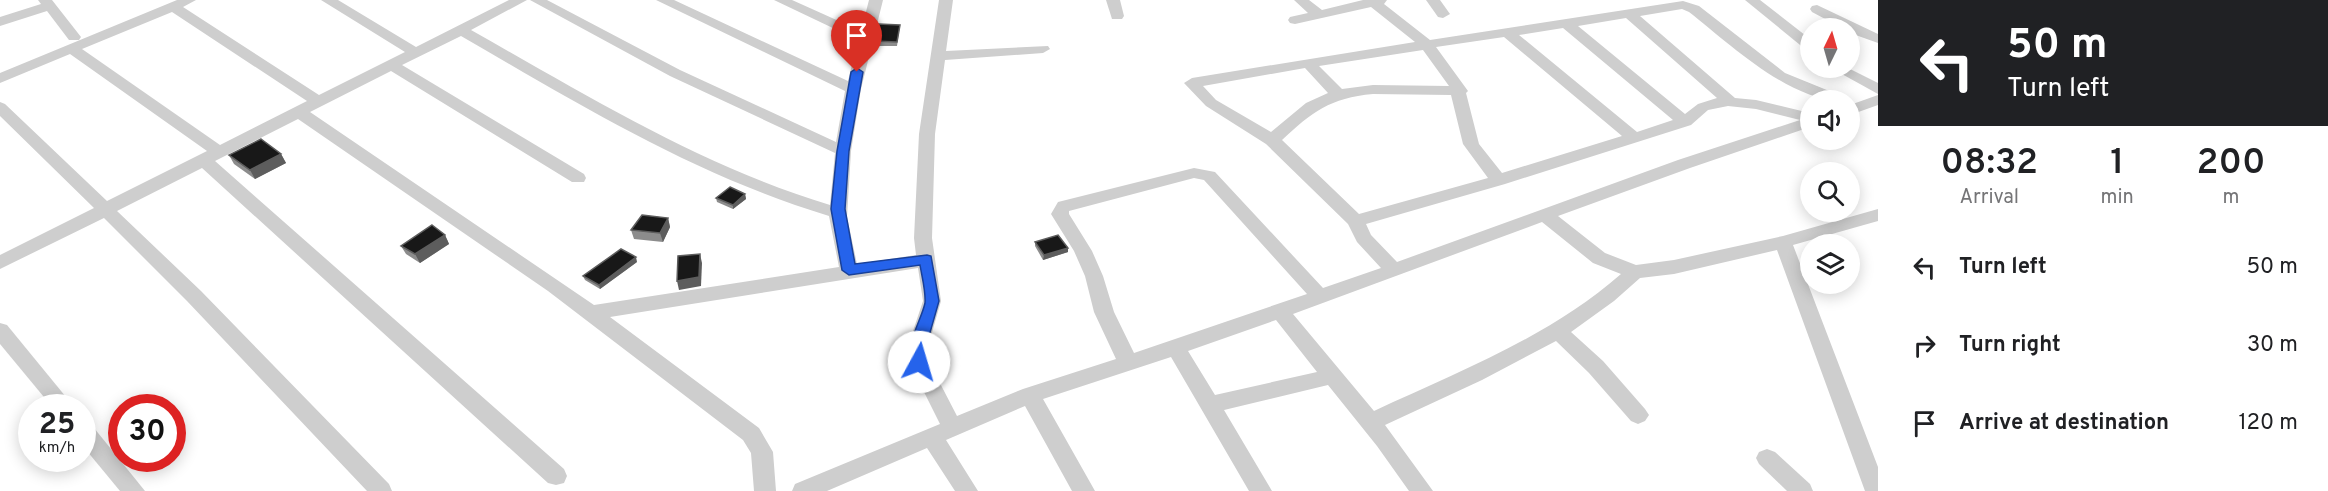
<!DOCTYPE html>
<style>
:root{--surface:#fff;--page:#f2f2f2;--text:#202124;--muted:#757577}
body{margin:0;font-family:Overpass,sans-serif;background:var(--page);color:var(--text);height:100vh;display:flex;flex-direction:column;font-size:22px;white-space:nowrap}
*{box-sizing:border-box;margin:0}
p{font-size:20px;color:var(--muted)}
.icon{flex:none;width:33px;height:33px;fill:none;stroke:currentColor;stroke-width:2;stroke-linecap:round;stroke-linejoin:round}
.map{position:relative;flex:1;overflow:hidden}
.drawer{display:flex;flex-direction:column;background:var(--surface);width:450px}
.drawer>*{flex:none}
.hud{background:#202124;color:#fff;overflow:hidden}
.needle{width:39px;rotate:5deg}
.fabs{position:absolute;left:1800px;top:18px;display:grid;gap:12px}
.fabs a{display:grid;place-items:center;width:60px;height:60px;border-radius:50%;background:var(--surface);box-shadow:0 3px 15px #0003;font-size:30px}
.speed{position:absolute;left:18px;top:394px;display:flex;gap:12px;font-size:30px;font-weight:700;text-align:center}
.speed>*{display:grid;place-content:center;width:78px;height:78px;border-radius:50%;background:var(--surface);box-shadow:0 3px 15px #0003;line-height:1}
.speed small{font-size:15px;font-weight:400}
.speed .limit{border:9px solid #d22;background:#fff;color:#111}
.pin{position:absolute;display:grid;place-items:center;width:51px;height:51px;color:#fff;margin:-62px -26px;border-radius:50% 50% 50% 0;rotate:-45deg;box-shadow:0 0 6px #0007}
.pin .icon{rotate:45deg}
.me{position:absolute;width:66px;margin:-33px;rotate:6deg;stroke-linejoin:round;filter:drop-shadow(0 0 4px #0008)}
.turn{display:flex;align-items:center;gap:21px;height:126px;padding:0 30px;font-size:27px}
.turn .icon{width:78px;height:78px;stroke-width:2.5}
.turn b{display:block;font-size:42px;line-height:51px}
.eta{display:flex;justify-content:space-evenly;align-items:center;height:102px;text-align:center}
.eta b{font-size:36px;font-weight:600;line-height:42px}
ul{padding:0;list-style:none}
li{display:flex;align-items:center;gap:18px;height:78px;padding:0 30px}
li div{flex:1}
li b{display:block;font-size:22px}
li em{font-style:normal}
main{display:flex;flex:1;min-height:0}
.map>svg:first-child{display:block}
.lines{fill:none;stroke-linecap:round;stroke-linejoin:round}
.street{fill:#cecece;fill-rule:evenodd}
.wall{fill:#8c8c8c}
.shaded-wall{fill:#5d5d5d}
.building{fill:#181818;stroke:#5d5d5d;stroke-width:1.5}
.route{fill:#2563eb;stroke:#184099;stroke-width:1.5}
</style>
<main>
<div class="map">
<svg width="1878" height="491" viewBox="0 0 1878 491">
<rect width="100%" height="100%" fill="#fff"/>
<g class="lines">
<g class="street">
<polygon points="38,0 52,0 81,37 79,40 69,40 47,11 0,26 0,17 41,4"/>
<path d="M177,0H196L183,7L319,95L405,52L321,0H338L416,47L509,0H527L471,30C588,96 701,166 830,205L835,153L670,76L530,0H547L680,70L836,142L845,91L656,0H674L848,81L858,40L774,0H792L861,31L869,0H883L861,89L851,151L847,217L857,264L916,255L914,238L919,134L939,0H953L946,51L1048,46L1050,49L1043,53L945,60L935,134L932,238L941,301L929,343V362L957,416L1023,389L1116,359L1094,312L1085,276L1074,251L1051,214L1058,202L1194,168L1215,172L1323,288L1381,268L1357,242L1348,224L1266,144L1206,106L1184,83L1192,78L1415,42L1371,7L1295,24L1290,23L1288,20L1290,17L1308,13L1294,0H1309L1322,10L1363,0H1387L1384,4L1430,40L1683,1L1699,6L1785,73L1844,97L1847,100C1794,106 1729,43 1689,12L1682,9L1640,16L1735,98L1756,100L1810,113V127L1690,168L1558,216L1605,253L1636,265L1674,260L1783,236L1878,209V221L1793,245L1878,467V491H1865L1777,250L1674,274L1640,278L1614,301L1571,332L1603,361L1645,409L1649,415L1645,421L1638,424L1631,421L1589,373L1556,341L1482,380L1385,425L1433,491H1409L1377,446L1328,385L1224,410L1272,491H1249L1171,357L1043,399L1095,491H1072L1025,406L946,440L978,491H955L927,448L827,491H792L795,484L940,424L909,362V343L923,301L918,268L610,317L759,428L773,452L776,491H754L751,453L743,440L548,291L298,119L215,161L564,469L567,476L564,483L556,485L548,483L202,168L117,211L201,291L389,484L392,491H367L187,301L104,218L0,269V255L94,208L0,116V102L5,104L107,201L207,151L70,54L0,83V73ZM172,12L307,101L220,145L82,49ZM1626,18L1717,98L1698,104L1685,114L1578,26ZM1563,28L1673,120L1637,132L1519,35ZM461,36C582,106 694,175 829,216L839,267L594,305L310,112L391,71L572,182H584L586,178L584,174L402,65ZM1504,37L1622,136L1502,173L1479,144L1466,93L1468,91L1436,47ZM1423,50L1449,86L1373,85L1342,89L1319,66ZM1305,68L1328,93L1306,103L1271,132L1216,100L1203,86ZM1373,94L1451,95L1463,144L1488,178L1359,214L1282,140C1312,112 1330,98 1373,94ZM1728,106L1756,109L1800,120L1678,160L1397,262L1371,235L1366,224L1505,184L1691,125L1708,110ZM1194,178L1204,180L1307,294L1134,353L1114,312L1103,276L1092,251L1069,214V211ZM1542,222L1593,263L1621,274C1549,337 1460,371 1374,411L1293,314ZM1276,320L1317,372L1215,395L1188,351Z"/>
<polygon points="1106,0 1120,0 1124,16 1122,19 1112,19"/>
<polygon points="1426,0 1440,0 1450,14 1443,18 1438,17"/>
<polygon points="1745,0 1760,0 1810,39 1810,50 1805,49"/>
<polygon points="1817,5 1878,34 1878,43 1850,33 1850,28 1842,28 1812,12 1810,9 1812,6"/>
<polygon points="1831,68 1848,68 1878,83 1878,94"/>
<polygon points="1878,95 1878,105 1850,115 1850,105"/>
<polygon points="0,323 7,325 75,408 53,408 0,344"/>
<polygon points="82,420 90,423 145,491 120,491 82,445"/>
<polygon points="1767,449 1775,452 1810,484 1813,491 1787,491 1759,464 1756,458 1759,452"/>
</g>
</g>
<g class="wall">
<polygon points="900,25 897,46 874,46 874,41"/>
<polygon points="281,154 286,163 255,179 234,164 229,155"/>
<polygon points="745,194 746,199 733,209 717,202 716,198"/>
<polygon points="668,218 670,227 663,242 634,239 631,230"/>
<polygon points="445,235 449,244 420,263 406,254 401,246"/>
<polygon points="1035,242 1068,252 1043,260 1035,246"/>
<polygon points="637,262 600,289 585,280 583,276"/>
</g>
<g class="shaded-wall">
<polygon points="281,154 286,163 255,179 250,170"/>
<polygon points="745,194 746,199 733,209 733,205"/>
<polygon points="668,218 670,227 663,242 660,233"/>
<polygon points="445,235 449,244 420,263 415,254"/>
<polygon points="1068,248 1068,252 1043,260 1044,255"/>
<polygon points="700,254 702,263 701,286 679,290 677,281"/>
<polygon points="636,257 637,262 600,289 599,285"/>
</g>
<g class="building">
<polygon points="878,24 900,25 897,42 874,41"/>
<polygon points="261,139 281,154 250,170 229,155"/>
<polygon points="730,187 745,194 733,205 716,198"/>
<polygon points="642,215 668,218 660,233 631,230"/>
<polygon points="432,225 445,235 415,254 401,246"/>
<polygon points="1058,235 1068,248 1044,255 1035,242"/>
<polygon points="621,249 636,257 599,285 583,276"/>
<polygon points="700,254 699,277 677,281 678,256"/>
</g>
<path class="route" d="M857,68L863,72L849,151L845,209L855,264L927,255L931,256L939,301L927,343V362L925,366H914C903,346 921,322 925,303C926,292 922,277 920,265L849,275L842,270L831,209L837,151L851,72Z"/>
</svg>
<div class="fabs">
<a><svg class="needle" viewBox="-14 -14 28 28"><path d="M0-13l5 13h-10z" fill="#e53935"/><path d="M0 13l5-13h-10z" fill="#757577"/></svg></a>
<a><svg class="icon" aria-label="sound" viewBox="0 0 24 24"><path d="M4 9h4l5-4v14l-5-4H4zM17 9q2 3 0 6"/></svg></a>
<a><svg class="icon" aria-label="search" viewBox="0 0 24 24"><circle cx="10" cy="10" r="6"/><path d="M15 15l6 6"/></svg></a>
<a><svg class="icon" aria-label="layers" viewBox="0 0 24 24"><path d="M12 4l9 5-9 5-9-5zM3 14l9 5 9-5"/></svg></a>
</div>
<div class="speed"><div>25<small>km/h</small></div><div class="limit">30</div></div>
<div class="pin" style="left:857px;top:72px;background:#d93025"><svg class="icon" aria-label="arrive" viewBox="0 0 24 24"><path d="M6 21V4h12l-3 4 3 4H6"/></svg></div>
<svg class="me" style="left:919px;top:362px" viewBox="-20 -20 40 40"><circle r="19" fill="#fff"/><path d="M0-13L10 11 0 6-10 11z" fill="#2563eb"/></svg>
</div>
<section class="drawer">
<div class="hud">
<div class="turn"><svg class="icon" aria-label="left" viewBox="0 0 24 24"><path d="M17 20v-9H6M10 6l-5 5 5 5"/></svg><div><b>50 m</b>Turn left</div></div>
</div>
<div class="eta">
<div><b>08:32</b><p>Arrival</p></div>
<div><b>1</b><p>min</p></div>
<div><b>200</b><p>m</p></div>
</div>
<ul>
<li><svg class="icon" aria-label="left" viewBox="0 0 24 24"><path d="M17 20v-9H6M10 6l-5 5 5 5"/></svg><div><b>Turn left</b></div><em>50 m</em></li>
<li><svg class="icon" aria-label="right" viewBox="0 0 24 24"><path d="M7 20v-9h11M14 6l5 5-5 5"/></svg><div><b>Turn right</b></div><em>30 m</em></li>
<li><svg class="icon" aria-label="arrive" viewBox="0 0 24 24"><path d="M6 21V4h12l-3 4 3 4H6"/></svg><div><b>Arrive at destination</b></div><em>120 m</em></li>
</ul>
</section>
</main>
